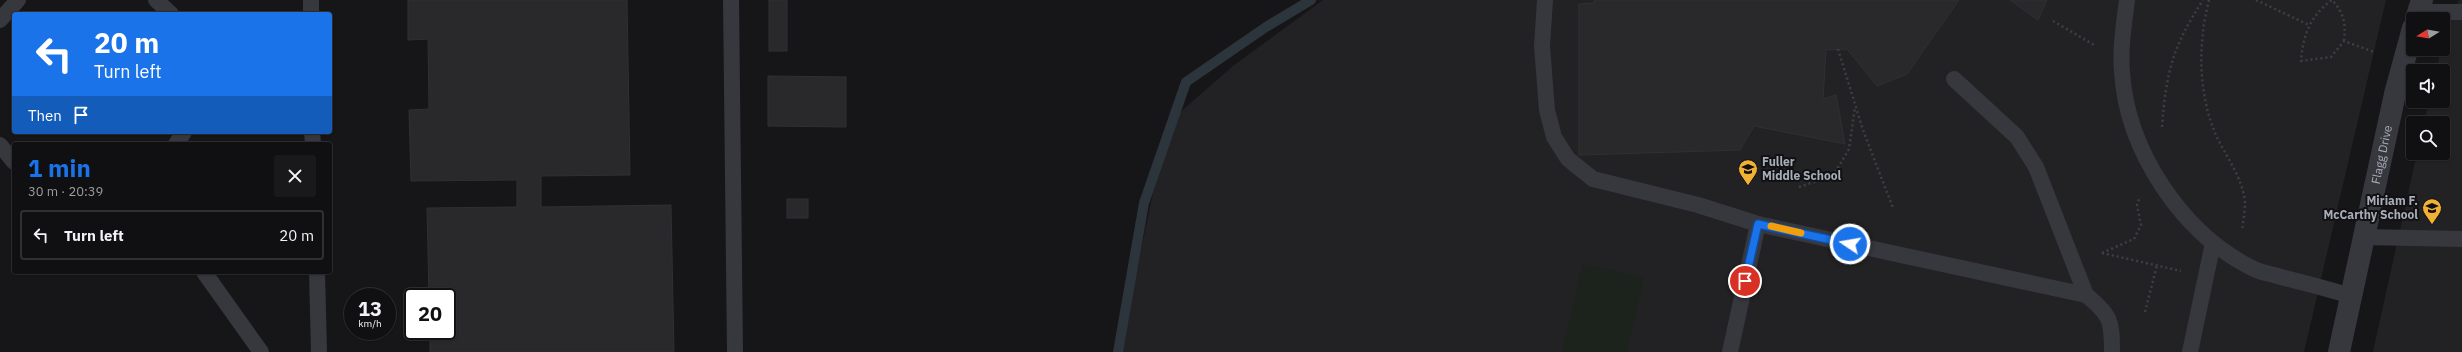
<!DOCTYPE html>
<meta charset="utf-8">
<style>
:root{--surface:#101012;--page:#19191b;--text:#f1f3f6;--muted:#9c9d9f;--line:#303032;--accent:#1a73e8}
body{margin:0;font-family:"IBM Plex Sans",sans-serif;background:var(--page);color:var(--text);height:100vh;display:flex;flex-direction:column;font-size:15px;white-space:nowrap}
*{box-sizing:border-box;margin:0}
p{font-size:13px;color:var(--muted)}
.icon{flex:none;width:22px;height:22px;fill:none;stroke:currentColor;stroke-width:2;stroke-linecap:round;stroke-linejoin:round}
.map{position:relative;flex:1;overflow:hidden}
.panel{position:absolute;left:12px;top:142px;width:320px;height:132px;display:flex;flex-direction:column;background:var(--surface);border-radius:4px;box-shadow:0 1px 3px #0004,0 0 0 1px var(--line)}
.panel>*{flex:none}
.banner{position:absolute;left:12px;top:12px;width:320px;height:122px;border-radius:4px;box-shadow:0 1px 3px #0004,0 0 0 1px var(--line);background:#1a73e8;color:#fff;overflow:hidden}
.needle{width:26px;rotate:259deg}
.tools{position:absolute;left:2406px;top:12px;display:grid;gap:8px}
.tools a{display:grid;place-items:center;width:44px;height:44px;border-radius:4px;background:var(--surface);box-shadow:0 1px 3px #0004,0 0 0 1px var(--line);font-size:20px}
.speed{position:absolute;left:344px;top:288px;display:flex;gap:8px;font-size:20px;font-weight:700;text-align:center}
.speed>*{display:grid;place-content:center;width:52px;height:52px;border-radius:50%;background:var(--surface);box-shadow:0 1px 3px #0004,0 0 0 1px var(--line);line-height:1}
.speed small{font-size:10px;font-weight:400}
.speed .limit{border:2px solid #111;border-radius:6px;background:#fff;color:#111}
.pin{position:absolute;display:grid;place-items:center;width:34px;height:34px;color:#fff;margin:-17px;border:2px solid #fff;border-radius:50%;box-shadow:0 1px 4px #0007}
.me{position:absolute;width:44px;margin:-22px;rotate:282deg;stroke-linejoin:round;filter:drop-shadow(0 0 3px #0008)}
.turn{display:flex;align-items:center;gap:14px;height:84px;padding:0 16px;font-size:18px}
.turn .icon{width:52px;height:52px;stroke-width:2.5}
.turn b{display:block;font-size:28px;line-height:34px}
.then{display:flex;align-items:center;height:38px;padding:0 16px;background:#0003;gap:8px;font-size:15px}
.round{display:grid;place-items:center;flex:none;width:42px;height:42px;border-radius:4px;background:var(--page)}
.head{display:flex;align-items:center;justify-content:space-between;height:68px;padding:0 16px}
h1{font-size:24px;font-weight:700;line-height:30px;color:var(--accent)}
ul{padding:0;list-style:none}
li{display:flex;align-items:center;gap:12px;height:50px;margin:0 8px 6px;padding:0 8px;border:2px solid var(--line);border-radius:4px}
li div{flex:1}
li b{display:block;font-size:15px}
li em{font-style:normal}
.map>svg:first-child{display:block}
.built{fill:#222225}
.green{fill:#1c231d}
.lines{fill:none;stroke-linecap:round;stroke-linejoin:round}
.stream{stroke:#2c353c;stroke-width:10}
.building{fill:#29292c;stroke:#303034}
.path{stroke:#3d3f44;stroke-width:2.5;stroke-dasharray:2 3;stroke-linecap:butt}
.lane{stroke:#37383d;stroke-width:16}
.street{stroke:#37383d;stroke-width:22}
.route-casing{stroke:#114b97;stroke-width:10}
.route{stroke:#1a73e8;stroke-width:7}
.slow{stroke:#f59e0b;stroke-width:7}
.labels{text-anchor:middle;stroke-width:4;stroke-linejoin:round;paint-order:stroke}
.street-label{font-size:12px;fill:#a8adb8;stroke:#111113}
.poi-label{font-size:12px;font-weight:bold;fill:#a8adb8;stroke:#111113;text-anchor:start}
</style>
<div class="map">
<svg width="2462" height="352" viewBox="0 0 2462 352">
<rect width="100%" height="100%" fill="#161618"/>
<g class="built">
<polygon points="1323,0 2386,0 2304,352 1119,352 1167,128 1179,113 1233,66"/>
<polygon points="2459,0 2462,0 2462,352 2373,352 2417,153 2443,153 2443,123 2424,123 2429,101 2443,101 2443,71 2436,71 2441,49 2443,49 2443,41"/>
</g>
<polygon class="green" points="1582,264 1644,278 1627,352 1562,352"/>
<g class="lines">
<polyline class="stream" points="1118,352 1144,203 1186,82 1266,27 1311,0"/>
</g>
<g class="building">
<polygon points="408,0 627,0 630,175 541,176 541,207 671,205 674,352 430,352 430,331 447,331 447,297 429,297 427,208 517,207 517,180 411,181 409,110 429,109 428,39 408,40"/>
<rect x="769" y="0" width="18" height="51"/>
<polygon points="1594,0 1959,0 1907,74 1877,86 1847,49 1826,50 1823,99 1836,95 1845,144 1754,126 1740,150 1579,155 1579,4 1594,3"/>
<polygon points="2010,0 2047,0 2038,20"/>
<polygon points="768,76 846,77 846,127 768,126"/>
<rect x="787" y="199" width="21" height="19"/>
</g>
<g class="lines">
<g class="path">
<path d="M2209,0C2198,42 2198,92 2215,133C2225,156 2243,177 2245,203C2245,212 2243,222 2242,230"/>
<polyline points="2256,0 2309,25"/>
<polyline points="2053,21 2096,46"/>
<path d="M2344,41C2346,23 2344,13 2332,0C2310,16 2303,35 2301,61L2331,57L2344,41L2374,52"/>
<polyline points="1838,49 1863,130 1893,208"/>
<path d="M2162,127C2166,72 2173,46 2203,0"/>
<polyline points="1799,187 1833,176 1849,149 1855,107"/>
<polyline points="2102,253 2181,271"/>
<polyline points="2102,253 2134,239 2141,225 2137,205 2139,199"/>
<polyline points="2145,312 2157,265"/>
</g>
<g class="lane">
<polyline points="156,0 171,14"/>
<polyline points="731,0 735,352"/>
<polyline points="1545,0 1542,46 1547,110 1554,137 1568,159 1593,179 1698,205 1758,224"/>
<path d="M2127,0C2124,24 2120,48 2122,72C2127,151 2182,233 2252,268C2261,273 2272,274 2281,277C2305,283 2328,289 2351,296"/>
<polyline points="2418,12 2462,12"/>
<polyline points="311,14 311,0"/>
<polyline points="0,20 18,0"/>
<polyline points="1954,79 2017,137 2036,167 2086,295"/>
<polyline points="312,132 313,144"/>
<polyline points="176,144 184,132"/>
<polyline points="0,145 14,162"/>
<polyline points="2364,237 2462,239"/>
<polyline points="204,272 261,352"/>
<polyline points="317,272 319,352"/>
<path d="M1730,352L1758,224L2086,295C2111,315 2112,321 2112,352"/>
<polyline points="2190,352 2213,243"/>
</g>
<g class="street">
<polyline points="2416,19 2422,0"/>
<path id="s1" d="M2339,352L2395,94L2413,28"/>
</g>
</g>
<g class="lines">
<defs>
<polyline id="route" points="1745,281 1758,224 1850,244"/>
</defs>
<use href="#route" class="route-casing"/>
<use href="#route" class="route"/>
<polyline class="slow" points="1771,226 1801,233"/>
</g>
<defs>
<symbol id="school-pin" viewBox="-11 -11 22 30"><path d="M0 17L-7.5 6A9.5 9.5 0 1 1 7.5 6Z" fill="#f2b134" stroke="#111113"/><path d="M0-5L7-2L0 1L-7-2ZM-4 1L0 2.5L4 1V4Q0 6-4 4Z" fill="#111"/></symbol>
</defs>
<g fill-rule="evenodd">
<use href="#school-pin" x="1737" y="158" width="22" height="30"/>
<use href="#school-pin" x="2421" y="197" width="22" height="30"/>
</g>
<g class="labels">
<g class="street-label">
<text dy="4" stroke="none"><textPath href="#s1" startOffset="202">Flagg Drive</textPath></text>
</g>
<g class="poi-label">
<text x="1762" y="166">Fuller<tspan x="1762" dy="14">Middle School</tspan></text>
<text x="2418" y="205" text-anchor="end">Miriam F.<tspan x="2418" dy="14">McCarthy School</tspan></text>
</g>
</g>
</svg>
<div class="tools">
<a><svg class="needle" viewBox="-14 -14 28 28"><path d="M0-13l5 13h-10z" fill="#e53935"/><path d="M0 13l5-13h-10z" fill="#9c9d9f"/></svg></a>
<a><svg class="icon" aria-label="sound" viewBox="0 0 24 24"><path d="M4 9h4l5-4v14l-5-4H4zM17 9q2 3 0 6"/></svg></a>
<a><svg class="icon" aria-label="search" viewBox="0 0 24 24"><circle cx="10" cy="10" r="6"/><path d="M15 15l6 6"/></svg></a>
</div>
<div class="speed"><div>13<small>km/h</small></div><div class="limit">20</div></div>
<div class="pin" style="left:1745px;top:281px;background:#d93025"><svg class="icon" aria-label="arrive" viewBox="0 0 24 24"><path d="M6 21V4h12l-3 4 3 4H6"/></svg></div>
<svg class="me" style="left:1850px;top:244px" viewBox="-20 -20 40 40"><circle r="17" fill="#1a73e8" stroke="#fff" stroke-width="3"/><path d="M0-11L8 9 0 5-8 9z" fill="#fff"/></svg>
<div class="banner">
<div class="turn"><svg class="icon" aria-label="left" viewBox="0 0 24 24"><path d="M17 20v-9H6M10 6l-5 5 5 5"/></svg><div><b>20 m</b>Turn left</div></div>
<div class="then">Then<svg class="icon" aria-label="arrive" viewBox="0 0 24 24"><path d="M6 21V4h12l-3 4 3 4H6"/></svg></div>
</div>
<section class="panel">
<div class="head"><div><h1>1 min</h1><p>30 m · 20:39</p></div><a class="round"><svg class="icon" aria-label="close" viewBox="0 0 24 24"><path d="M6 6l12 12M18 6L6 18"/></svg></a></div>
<ul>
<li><svg class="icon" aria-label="left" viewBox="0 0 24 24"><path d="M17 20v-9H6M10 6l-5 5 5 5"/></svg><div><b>Turn left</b></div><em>20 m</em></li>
</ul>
</section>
</div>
